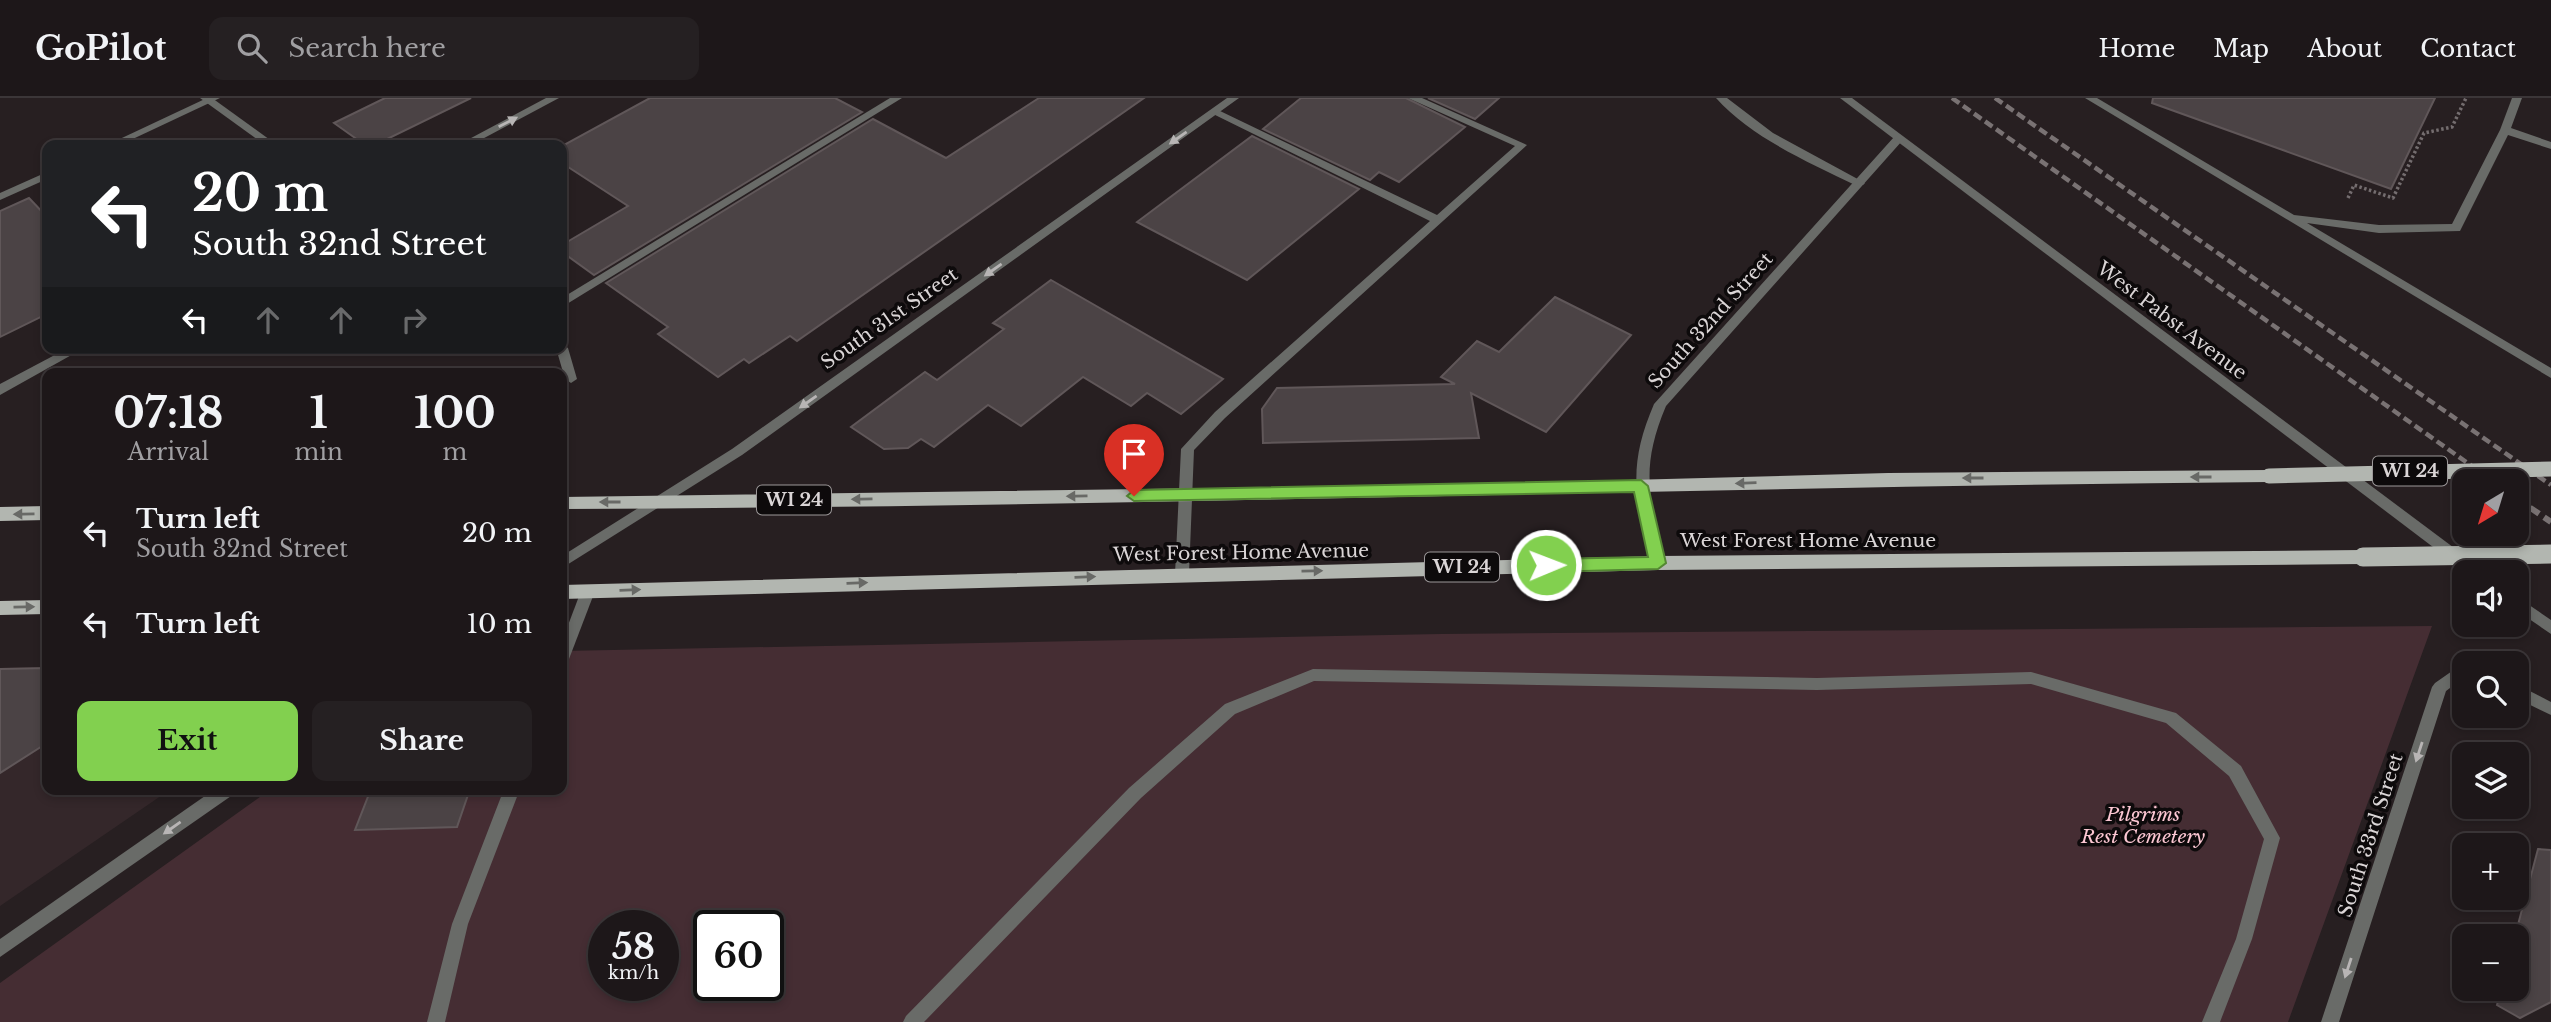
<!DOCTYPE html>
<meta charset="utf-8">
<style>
:root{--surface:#1d1719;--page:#252022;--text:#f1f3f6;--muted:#a09fa2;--line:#3b3638;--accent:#82d04f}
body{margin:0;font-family:"Libre Baskerville",serif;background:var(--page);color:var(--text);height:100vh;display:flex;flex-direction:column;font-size:26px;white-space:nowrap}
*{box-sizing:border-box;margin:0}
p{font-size:23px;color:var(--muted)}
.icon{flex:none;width:38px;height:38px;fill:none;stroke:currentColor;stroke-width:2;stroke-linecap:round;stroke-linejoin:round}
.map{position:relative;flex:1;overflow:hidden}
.side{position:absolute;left:42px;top:270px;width:525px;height:427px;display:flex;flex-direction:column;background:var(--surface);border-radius:14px;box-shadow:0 4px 10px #0003,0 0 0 2px var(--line)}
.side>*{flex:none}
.hud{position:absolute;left:42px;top:42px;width:525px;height:214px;border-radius:14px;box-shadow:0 4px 10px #0003,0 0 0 2px var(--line);background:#202124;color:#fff;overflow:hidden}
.needle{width:46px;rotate:218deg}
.fabs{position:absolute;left:2452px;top:371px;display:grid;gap:14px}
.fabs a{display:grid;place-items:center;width:77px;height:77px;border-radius:14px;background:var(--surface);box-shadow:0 4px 10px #0003,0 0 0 2px var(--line);font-size:35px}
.speed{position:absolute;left:588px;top:812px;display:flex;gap:14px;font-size:35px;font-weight:700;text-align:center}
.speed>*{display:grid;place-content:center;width:91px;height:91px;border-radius:50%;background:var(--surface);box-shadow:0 4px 10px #0003,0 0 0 2px var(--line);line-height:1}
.speed small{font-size:18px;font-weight:400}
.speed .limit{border:4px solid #111;border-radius:10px;background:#fff;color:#111}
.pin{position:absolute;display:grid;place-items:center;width:60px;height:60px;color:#fff;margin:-72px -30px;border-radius:50% 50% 50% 0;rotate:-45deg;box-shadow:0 0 7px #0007}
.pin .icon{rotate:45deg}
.me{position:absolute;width:77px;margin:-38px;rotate:89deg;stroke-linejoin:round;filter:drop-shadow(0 0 5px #0008)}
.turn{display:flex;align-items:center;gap:24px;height:147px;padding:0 35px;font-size:32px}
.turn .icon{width:91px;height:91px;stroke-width:2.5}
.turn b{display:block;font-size:49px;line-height:60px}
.lanes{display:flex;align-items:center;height:66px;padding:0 35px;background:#0003;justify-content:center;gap:35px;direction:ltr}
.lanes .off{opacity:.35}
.eta{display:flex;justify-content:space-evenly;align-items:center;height:119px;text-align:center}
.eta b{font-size:42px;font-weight:700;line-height:49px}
.primary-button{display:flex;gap:14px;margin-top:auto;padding:14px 35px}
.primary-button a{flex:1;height:80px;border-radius:14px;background:var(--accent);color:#111;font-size:28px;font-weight:700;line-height:80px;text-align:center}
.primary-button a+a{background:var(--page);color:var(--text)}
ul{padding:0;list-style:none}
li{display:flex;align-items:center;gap:21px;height:91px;padding:0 35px}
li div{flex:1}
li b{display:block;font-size:26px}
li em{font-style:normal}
header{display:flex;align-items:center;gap:42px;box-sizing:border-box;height:98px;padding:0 35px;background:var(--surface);border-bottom:2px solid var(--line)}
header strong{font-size:33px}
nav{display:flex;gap:38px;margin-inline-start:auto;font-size:24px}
.search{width:490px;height:63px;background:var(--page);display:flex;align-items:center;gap:18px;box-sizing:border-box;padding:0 24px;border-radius:14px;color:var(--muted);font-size:26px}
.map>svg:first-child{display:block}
.built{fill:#34272a}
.green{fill:#452d33;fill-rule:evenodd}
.building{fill:#4b4345;stroke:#605759;stroke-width:2}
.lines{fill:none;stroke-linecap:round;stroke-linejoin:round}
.path{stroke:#746d6f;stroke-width:3.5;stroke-dasharray:2.5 2.5;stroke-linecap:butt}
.service{fill:#696b68;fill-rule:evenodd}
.minor{fill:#696b68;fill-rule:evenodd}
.tertiary{fill:#696b68;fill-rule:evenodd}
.primary{fill:#b2b6b0;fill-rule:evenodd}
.rail-far1{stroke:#797273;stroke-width:4.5;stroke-dasharray:9 4.5;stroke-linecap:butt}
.rail{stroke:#797273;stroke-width:6;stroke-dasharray:11 6;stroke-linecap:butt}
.primary-bridge-far1{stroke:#b2b6b0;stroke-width:15}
.primary-bridge{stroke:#b2b6b0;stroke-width:19}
.oneway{fill:#b8b5b5}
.oneway2{fill:#686966}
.route{fill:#82d04f;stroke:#548733;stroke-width:2}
.labels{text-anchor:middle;stroke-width:7;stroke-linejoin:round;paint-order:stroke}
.shield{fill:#0d0a0b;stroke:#9c9899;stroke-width:2}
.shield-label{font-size:18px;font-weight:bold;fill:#dad5d6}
.street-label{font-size:19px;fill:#dad5d6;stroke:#0d0a0b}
.park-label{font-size:19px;font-style:italic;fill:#fcc7d3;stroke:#0d0a0b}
</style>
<header>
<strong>GoPilot</strong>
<div class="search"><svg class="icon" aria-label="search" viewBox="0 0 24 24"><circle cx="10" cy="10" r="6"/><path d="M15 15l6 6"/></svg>Search here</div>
<nav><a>Home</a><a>Map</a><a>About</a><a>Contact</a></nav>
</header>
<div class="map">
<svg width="2551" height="924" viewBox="0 0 2551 924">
<rect width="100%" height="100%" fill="#271f21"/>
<polygon class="built" points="47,569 47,691 171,691 0,808 0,570"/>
<path class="green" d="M2432,528L2288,924H0V885L271,691H562V553L1441,536ZM604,828H663V887H604ZM709,828H768V887H709Z"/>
<g class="building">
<polygon points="385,0 471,0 375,47 365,47 334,25"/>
<polygon points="650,0 835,0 862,14 594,177 562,154 562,147 628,108 562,65 562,48"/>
<polygon points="1039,0 1144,0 797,243 790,238 749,265 744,261 718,279 658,236 668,229 606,185 873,21 946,60"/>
<polygon points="1301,0 1406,0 1465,29 1399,84 1379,74 1370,82 1263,31"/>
<polygon points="1428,0 1499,0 1475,21"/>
<polygon points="2153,0 2435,0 2391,91 2152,5"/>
<polygon points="1252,38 1359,91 1247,182 1137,124"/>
<polygon points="29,100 47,119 47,216 0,239 0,113"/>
<polygon points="1051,182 1223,281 1181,316 1147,295 1131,308 1083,279 1021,328 988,307 934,349 921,341 908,350 884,351 851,329 925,274 937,282 1004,231 993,225"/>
<polygon points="1555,199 1631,237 1546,334 1471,295 1479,340 1263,345 1262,311 1277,290 1455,286 1441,279 1477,243 1499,254"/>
<polygon points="47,570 47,645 0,675 0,571"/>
<polygon points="371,691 470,691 457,729 355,732"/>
<polygon points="2538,751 2551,752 2551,904 2520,920 2497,907 2501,891 2516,891 2515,838"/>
</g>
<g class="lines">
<polyline class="path" points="2348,100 2354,87 2393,100 2424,35 2452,29 2466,0"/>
<g class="service">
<polygon points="207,0 220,0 120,47 107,47"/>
<polygon points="890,0 902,0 562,209 562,200"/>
<polygon points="1408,0 1422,0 1527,47 1225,320 1194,352 1189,476 1187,480 1177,480 1175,476 1181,351 1215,314 1430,123 1209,14 1214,11 1218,12 1437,117 1515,48"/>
<path d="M1716,0H1727L1773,35L1865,85L1863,87H1855C1808,64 1752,40 1716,0Z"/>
<polygon points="2085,0 2097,0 2294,117 2379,127 2452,126 2500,32 2512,0 2522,0 2511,30 2551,44 2551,51 2508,37 2460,133 2379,135 2307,125 2551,270 2551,280"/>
<polygon points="47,74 47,81 0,102 0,95"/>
<polygon points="588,487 593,489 595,493 569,561 567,565 562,567 562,543 581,493 583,489"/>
<polygon points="1313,571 1817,580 2031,574 2176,615 2241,668 2280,740 2252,841 2220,924 2202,924 2236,841 2264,741 2229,678 2166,625 2031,586 1817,592 1314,583 1235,616 1141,700 924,924 903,924 906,918 1129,690 1225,606"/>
<polygon points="504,691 520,691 468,826 445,924 427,924 452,826"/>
</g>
<g class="minor">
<polygon points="200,0 212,0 277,47 265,47"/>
<polygon points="546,0 559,0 471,47 458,47"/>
<polygon points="1227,0 1239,0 742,357 562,470 562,458 732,351"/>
<path d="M1898,38L1902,39V43L1666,308C1639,372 1650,401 1665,465L1663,469H1653C1648,458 1646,444 1643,432C1632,383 1634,353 1654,306L1894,39Z"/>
<polygon points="562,246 568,250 577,281 571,285 565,281 556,250 562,250"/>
<polygon points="68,250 84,250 0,297 0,286"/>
<polygon points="2455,571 2464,572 2464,584 2458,584 2446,593 2339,924 2321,924 2432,589 2435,585"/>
<polygon points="2516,586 2551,604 2551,617 2516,600"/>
<polygon points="215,691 236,691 234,696 0,859 0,841"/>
</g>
<g class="tertiary">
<polygon points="1840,0 1852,0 2481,470 2483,474 2466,474"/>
<polygon points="2516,498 2551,522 2551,536 2516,512"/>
</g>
<g class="primary">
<path d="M2269,372L2277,378L2269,384C1700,389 1131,409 562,411V399L1445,387L1888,375Z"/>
<polygon points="47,408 47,422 0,423 0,409"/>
<polygon points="2363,452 2369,454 2372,459 2369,464 2363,466 1658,472 562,501 562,487 1658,458"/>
<polygon points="47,502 47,516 0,517 0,503"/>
</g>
<g class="rail-far1">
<polyline points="1952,0 2493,383"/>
<polyline points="1995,0 2551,387"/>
<polyline points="2516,400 2518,402"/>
</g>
<polyline class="rail" points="2516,400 2551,424"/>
<polyline class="primary-bridge-far1" points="2269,378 2551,371"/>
<polyline class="primary-bridge" points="2363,459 2551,456"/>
</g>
<defs><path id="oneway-solid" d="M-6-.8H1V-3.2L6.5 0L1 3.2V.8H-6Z" transform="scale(1.75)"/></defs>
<g class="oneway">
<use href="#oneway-solid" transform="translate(508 24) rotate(-27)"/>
<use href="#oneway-solid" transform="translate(1178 40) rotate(145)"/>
<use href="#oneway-solid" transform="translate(993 172) rotate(145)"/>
<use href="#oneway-solid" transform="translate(808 304) rotate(145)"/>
<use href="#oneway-solid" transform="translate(2419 654) rotate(108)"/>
<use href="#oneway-solid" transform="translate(172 730) rotate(145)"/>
<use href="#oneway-solid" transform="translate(2348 870) rotate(108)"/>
</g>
<g class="oneway2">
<use href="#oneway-solid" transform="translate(2201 379) rotate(180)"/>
<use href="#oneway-solid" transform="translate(1973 380) rotate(180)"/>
<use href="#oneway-solid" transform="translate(1746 385) rotate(178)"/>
<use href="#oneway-solid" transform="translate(1077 398) rotate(179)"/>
<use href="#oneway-solid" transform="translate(862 401) rotate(179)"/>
<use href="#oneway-solid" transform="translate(610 404) rotate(-180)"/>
<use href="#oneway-solid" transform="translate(24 416) rotate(179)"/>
<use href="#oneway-solid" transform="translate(1312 473) rotate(-1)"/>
<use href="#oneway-solid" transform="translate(1085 479) rotate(-2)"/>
<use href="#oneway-solid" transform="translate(857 485) rotate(-2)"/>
<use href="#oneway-solid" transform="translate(630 492) rotate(-2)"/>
<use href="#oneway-solid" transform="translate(24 509) rotate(-1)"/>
</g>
<polygon class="route" points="1641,382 1648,388 1666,465 1658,471 1546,474 1538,467 1546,461 1648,459 1634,394 1134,403 1127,398 1134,392"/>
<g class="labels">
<g class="shield">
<rect x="2373" y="358.5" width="74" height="29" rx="5"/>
<rect x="757" y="387.5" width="74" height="29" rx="5"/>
<rect x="1425" y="454.5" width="74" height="29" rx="5"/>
</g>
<g class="shield-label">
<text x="2410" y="379">WI 24</text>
<text x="794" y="408">WI 24</text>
<text x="1462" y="475">WI 24</text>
</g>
<g class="street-label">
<text transform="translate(889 220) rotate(-35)" y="7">South 31st Street</text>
<text transform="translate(1710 222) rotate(-48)" y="7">South 32nd Street</text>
<text transform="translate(2172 222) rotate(37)" y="7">West Pabst Avenue</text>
<text x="1808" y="449">West Forest Home Avenue</text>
<text transform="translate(1241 454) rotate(-1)" y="7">West Forest Home Avenue</text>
<text transform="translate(2370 737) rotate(-72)" y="7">South 33rd Street</text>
</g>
<g class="park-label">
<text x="2143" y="723">Pilgrims<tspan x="2143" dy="22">Rest Cemetery</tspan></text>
</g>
</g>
</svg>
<div class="fabs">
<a><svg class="needle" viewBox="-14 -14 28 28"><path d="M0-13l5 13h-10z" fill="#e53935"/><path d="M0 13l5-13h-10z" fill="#a09fa2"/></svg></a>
<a><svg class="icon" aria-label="sound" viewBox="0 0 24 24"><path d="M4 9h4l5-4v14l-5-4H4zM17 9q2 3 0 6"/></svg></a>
<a><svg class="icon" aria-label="search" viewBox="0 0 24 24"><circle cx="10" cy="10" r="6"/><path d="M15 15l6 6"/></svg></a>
<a><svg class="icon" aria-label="layers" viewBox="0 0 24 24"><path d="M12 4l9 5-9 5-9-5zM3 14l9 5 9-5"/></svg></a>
<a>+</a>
<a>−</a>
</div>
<div class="speed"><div>58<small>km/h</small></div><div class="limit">60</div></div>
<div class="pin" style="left:1134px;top:398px;background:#d93025"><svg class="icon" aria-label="arrive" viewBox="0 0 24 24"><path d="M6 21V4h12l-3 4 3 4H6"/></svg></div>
<svg class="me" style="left:1546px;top:467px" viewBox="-20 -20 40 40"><circle r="17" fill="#82d04f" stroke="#fff" stroke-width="3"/><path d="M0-11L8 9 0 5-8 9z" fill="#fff"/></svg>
<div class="hud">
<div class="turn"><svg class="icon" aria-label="left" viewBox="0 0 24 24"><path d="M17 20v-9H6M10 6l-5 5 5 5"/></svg><div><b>20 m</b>South 32nd Street</div></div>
<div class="lanes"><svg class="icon" aria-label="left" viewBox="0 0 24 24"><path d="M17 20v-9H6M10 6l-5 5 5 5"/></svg><svg class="icon off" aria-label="ahead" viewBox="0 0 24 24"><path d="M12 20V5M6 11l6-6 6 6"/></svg><svg class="icon off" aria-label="ahead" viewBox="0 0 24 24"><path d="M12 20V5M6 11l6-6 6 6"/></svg><svg class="icon off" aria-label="right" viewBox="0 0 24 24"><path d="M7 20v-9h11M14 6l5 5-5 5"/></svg></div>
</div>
<section class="side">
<div class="eta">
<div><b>07:18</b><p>Arrival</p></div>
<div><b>1</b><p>min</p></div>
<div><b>100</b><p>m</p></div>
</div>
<ul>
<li><svg class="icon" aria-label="left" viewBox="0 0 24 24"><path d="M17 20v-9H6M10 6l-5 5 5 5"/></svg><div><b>Turn left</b><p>South 32nd Street</p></div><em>20 m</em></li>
<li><svg class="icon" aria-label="left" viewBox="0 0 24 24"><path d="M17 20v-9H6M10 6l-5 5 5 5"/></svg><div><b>Turn left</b></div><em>10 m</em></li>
</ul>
<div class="primary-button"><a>Exit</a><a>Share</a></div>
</section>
</div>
